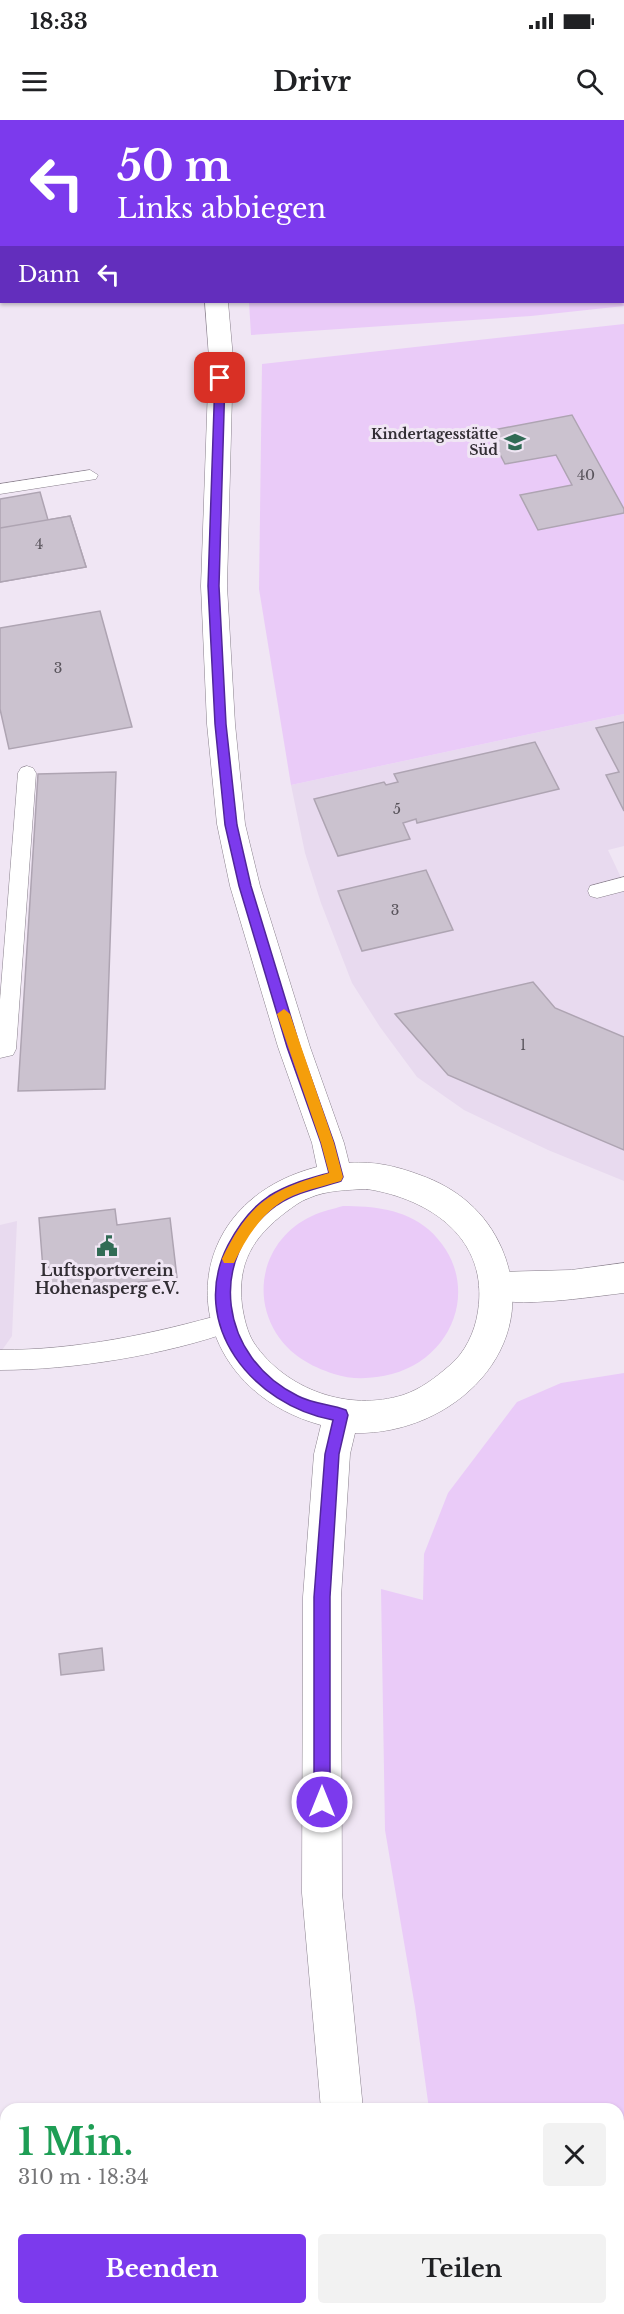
<!DOCTYPE html>
<html lang="de">
<meta charset="utf-8">
<style>
:root{--surface:#fff;--page:#f2f2f2;--text:#202124;--muted:#757577;--accent:#7c3aed}
body{margin:0;font-family:"Libre Baskerville",serif;background:var(--page);color:var(--text);height:100vh;display:flex;flex-direction:column;font-size:22px;white-space:nowrap}
*{box-sizing:border-box;margin:0}
p{font-size:20px;color:var(--muted)}
.icon{flex:none;width:33px;height:33px;fill:none;stroke:currentColor;stroke-width:2;stroke-linecap:round;stroke-linejoin:round}
.map{position:relative;flex:1;overflow:hidden}
.sheet{position:absolute;left:0px;top:1983px;width:624px;height:212px;display:flex;flex-direction:column;background:var(--surface);border-radius:18px 18px 0 0;box-shadow:0 2px 4px #0004}
.sheet>*{flex:none}
.banner{position:absolute;left:0px;top:0px;width:624px;height:183px;box-shadow:0 2px 4px #0004;background:#7c3aed;color:#fff;overflow:hidden}
.pin{position:absolute;display:grid;place-items:center;width:51px;height:51px;color:#fff;margin:-26px;border-radius:12px;box-shadow:0 3px 9px #0006}
.me{position:absolute;width:66px;margin:-33px;rotate:0deg;stroke-linejoin:round;filter:drop-shadow(0 0 4px #0008)}
.turn{display:flex;align-items:center;gap:21px;height:126px;padding:0 18px;font-size:27px}
.turn .icon{width:78px;height:78px;stroke-width:2.5}
.turn b{display:block;font-size:42px;line-height:51px}
.then{display:flex;align-items:center;height:57px;padding:0 18px;background:#0003;gap:12px;font-size:22px}
.round{display:grid;place-items:center;flex:none;width:63px;height:63px;border-radius:6px;background:var(--page)}
.head{display:flex;align-items:center;justify-content:space-between;height:102px;padding:0 18px}
h1{font-size:36px;font-weight:700;line-height:45px;color:#1e9e55}
.primary-button{display:flex;gap:12px;margin-top:auto;padding:12px 18px}
.primary-button a{flex:1;height:69px;border-radius:6px;background:var(--accent);color:#fff;font-size:24px;font-weight:700;line-height:69px;text-align:center}
.primary-button a+a{background:var(--page);color:var(--text)}
.status{display:flex;justify-content:space-between;align-items:center;height:42px;padding:0 30px;background:var(--surface);direction:ltr}
.status svg{height:16px;fill:currentColor}
header{display:flex;justify-content:space-between;align-items:center;height:78px;padding:0 18px;background:var(--surface);font-size:27px;font-weight:700}
.map>svg:first-child{display:block}
.built{fill:#e8daef}
.green{fill:#eacbf8}
.building{fill:#cbc2cf;stroke:#aea4b2;stroke-width:1.5}
.lines{fill:none;stroke-linecap:round;stroke-linejoin:round}
.service-casing{stroke:#89808c;stroke-width:1}
.minor-casing{stroke:#89808c;stroke-width:1}
.secondary-casing{stroke:#89808c;stroke-width:1}
.service{fill:#fff;fill-rule:evenodd}
.minor{fill:#fff;fill-rule:evenodd}
.secondary{fill:#fff;fill-rule:evenodd}
.route{fill:#7c3aed;stroke:#51269a;stroke-width:1.5}
.slow{fill:#f59e0b}
.labels{text-anchor:middle;stroke-width:6;stroke-linejoin:round;paint-order:stroke}
.far-poi-label{font-size:14px;font-weight:bold;fill:#322e34;stroke:#f0e6f4;text-anchor:end}
.number-label{font-size:14px;fill:#58535b}
.poi-label{font-size:16px;font-weight:bold;fill:#322e34;stroke:#f0e6f4}
</style>
<div class="status"><b>18:33</b><svg viewBox="0 0 49 12"><path d="M0 12V9h3v3zM5 12V6h3v6zM10 12V3h3v9zM15 12V0h3v12zM26 1h20v11H26zM47 4h2v5h-2z"/></svg></div>
<header><svg class="icon" aria-label="menu" viewBox="0 0 24 24"><path d="M4 6h16M4 12h16M4 18h16"/></svg>Drivr<svg class="icon" aria-label="search" viewBox="0 0 24 24"><circle cx="10" cy="10" r="6"/><path d="M15 15l6 6"/></svg></header>
<div class="map">
<svg width="624" height="2194" viewBox="0 0 624 2194">
<rect width="100%" height="100%" fill="#f0e6f4"/>
<g class="built">
<polygon points="624,594 624,726 608,730 624,764 624,1061 548,1030 464,990 417,957 380,907 352,863 321,783 305,733 291,665"/>
<polygon points="17,1101 12,1216 0,1233 0,1105"/>
</g>
<g class="green">
<polygon points="252,0 624,0 624,77 622,2"/>
<polygon points="623,87 624,186 531,196 251,215 249,182 622,182"/>
<polygon points="624,204 624,594 291,665 259,469 262,244"/>
<path d="M343,1086C373,1086 404,1089 428,1109C483,1157 458,1236 392,1254C373,1259 352,1260 334,1254C310,1246 290,1235 276,1213C250,1171 266,1117 312,1096C322,1091 333,1089 343,1086Z"/>
<polygon points="624,1253 624,2194 458,2194 457,2189 618,2188 618,1989 429,1989 415,1887 385,1710 381,1469 423,1480 424,1434 448,1373 517,1282 561,1263"/>
</g>
<g class="building">
<polygon points="572,295 624,389 624,393 538,410 520,375 572,365 556,335 505,344 488,311"/>
<polygon points="40,372 48,400 70,396 86,447 0,462 0,379"/>
<polygon points="70,396 86,447 0,462 0,408"/>
<polygon points="100,491 132,607 9,629 0,589 0,508"/>
<polygon points="624,602 624,691 606,655 619,652 596,608"/>
<polygon points="535,622 559,669 417,703 416,699 403,703 410,719 338,736 314,679 384,662 386,665 398,662 394,654"/>
<polygon points="116,652 105,969 18,971 38,654"/>
<polygon points="426,750 453,810 362,831 338,771"/>
<polygon points="533,862 555,888 624,917 624,1030 448,955 395,894"/>
<polygon points="115,1089 117,1105 170,1098 177,1158 52,1172 50,1147 43,1149 39,1098"/>
<polygon points="102,1528 104,1550 61,1555 59,1534"/>
</g>
<g class="lines">
<defs>
<g id="service">
<polygon points="90,350 98,355 96,359 0,374 0,364"/>
<polygon points="27,646 33,648 36,653 16,929 13,935 0,938 0,880 18,653 21,648"/>
<polygon points="624,757 624,771 597,778 590,776 588,771 590,766"/>
<path d="M227,1193L235,1196L238,1203L235,1210C166,1235 73,1250 0,1250V1230C77,1230 153,1214 227,1193Z"/>
</g>
<path id="minor" d="M624,1143V1173C589,1177 516,1189 484,1177L479,1167L484,1157L496,1152L571,1150Z"/>
<g id="secondary">
<polygon points="154,0 176,0 176,2 155,2"/>
<path d="M205,182H228L233,238L227,466L235,604L245,704L260,766L310,927L344,1023L349,1043C374,1041 396,1046 420,1055C457,1068 486,1092 502,1129C544,1228 453,1315 355,1313L350,1334L341,1477L342,1773L363,1989H321L302,1773L303,1477L314,1334L321,1305C175,1265 166,1086 317,1047L312,1023L278,927L230,766L217,704L207,604L201,466L209,238ZM367,1069C431,1079 489,1119 478,1191C475,1212 465,1233 449,1246C435,1258 421,1269 403,1275C349,1292 286,1270 254,1223C247,1212 244,1198 242,1185C237,1143 253,1117 286,1092C293,1087 300,1081 309,1078C327,1070 348,1070 367,1069Z"/>
<rect x="350" y="2188" width="44" height="6"/>
</g>
</defs>
<use href="#service" class="service-casing"/>
<use href="#minor" class="minor-casing"/>
<use href="#secondary" class="secondary-casing"/>
<use href="#service" class="service"/>
<use href="#minor" class="minor"/>
<use href="#secondary" class="secondary"/>
</g>
<path class="route" d="M220,255L225,258L219,466L226,604L237,705L251,766L300,927L334,1023L343,1057L341,1061C319,1068 297,1072 277,1085C205,1137 220,1238 298,1276C313,1284 330,1284 346,1290L348,1295L339,1334L330,1477V1682L328,1688L322,1690L316,1688L314,1682V1477L325,1334L333,1300C253,1285 187,1205 228,1125C238,1106 251,1088 269,1076C288,1064 308,1059 329,1053L321,1023L287,927L239,766L225,705L215,604L208,466L215,258Z"/>
<path class="slow" d="M284,889L290,894L334,1023L343,1057L341,1061C328,1065 314,1068 300,1073C267,1084 248,1114 234,1143H224L222,1139C249,1083 270,1070 329,1053L321,1023L277,894Z"/>
<defs>
<symbol id="school-bare" viewBox="-9 -9 18 18"><path d="M0-5L7-2L0 1L-7-2ZM-4 1L0 2.5L4 1V4Q0 6-4 4Z" fill="#316b55" stroke="#f0e6f4" stroke-width="2.5" paint-order="stroke"/></symbol>
<symbol id="civic-bare" viewBox="-9 -9 18 18"><path d="M-.6-6.5H3V-4.5H.6V-3L4-1V1h2V6H-6V1h2V-1L-.6-3ZM-1.2 2.5V6h2.4V2.5Z" fill="#316b55" stroke="#f0e6f4" stroke-width="2.5" paint-order="stroke"/></symbol>
</defs>
<g fill-rule="evenodd">
<use href="#school-bare" x="500" y="307" width="30" height="30"/>
<use href="#civic-bare" x="92" y="1111" width="30" height="30"/>
</g>
<g class="labels">
<g class="far-poi-label">
<text x="498" y="319">Kindertagesstätte<tspan x="498" dy="16">Süd</tspan></text>
</g>
<g class="number-label">
<text x="586" y="360">40</text>
<text x="39" y="429">4</text>
<text x="58" y="553">3</text>
<text x="397" y="694">5</text>
<text x="395" y="795">3</text>
<text x="523" y="930">1</text>
</g>
<g class="poi-label">
<text x="107" y="1156">Luftsportverein<tspan x="107" dy="18">Hohenasperg e.V.</tspan></text>
</g>
</g>
</svg>
<div class="pin" style="left:220px;top:258px;background:#d93025"><svg class="icon" aria-label="arrive" viewBox="0 0 24 24"><path d="M6 21V4h12l-3 4 3 4H6"/></svg></div>
<svg class="me" style="left:322px;top:1682px" viewBox="-20 -20 40 40"><circle r="17" fill="#7c3aed" stroke="#fff" stroke-width="3"/><path d="M0-11L8 9 0 5-8 9z" fill="#fff"/></svg>
<div class="banner">
<div class="turn"><svg class="icon" aria-label="left" viewBox="0 0 24 24"><path d="M17 20v-9H6M10 6l-5 5 5 5"/></svg><div><b>50 m</b>Links abbiegen</div></div>
<div class="then">Dann<svg class="icon" aria-label="left" viewBox="0 0 24 24"><path d="M17 20v-9H6M10 6l-5 5 5 5"/></svg></div>
</div>
<section class="sheet">
<div class="head"><div><h1>1 Min.</h1><p>310 m · 18:34</p></div><a class="round"><svg class="icon" aria-label="close" viewBox="0 0 24 24"><path d="M6 6l12 12M18 6L6 18"/></svg></a></div>
<div class="primary-button"><a>Beenden</a><a>Teilen</a></div>
</section>
</div>
